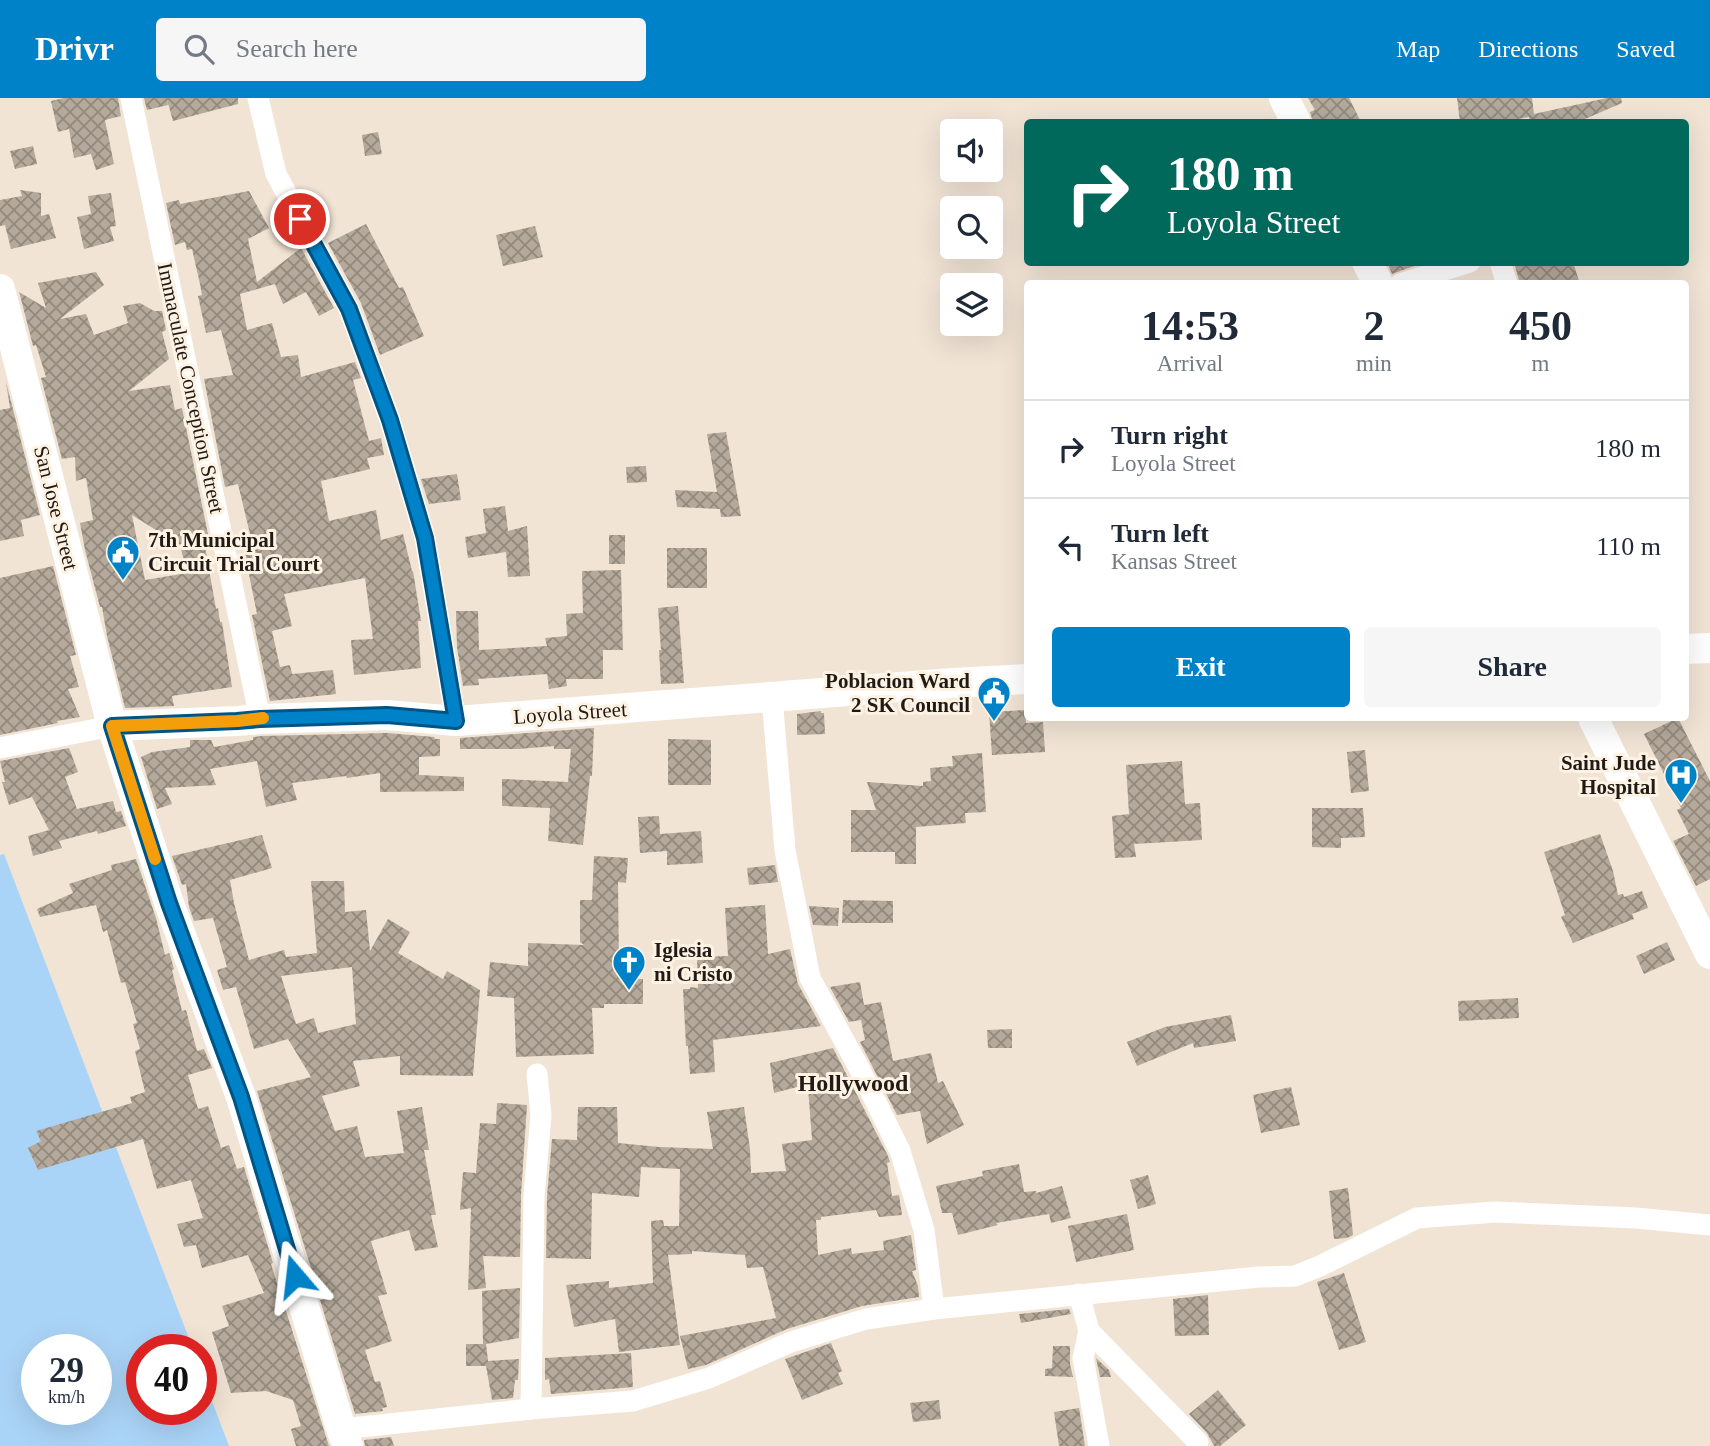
<!DOCTYPE html>
<style>
:root{--surface:#fff;--page:#f6f6f7;--text:#1f2937;--muted:#747a83;--line:#e0e1e3;--accent:#0082c9}
body{margin:0;font-family:Georgia,serif;background:var(--page);color:var(--text);height:100vh;display:flex;flex-direction:column;font-size:26px;white-space:nowrap}
*{box-sizing:border-box;margin:0}
p{font-size:23px;color:var(--muted)}
.icon{flex:none;width:38px;height:38px;fill:none;stroke:currentColor;stroke-width:2;stroke-linecap:round;stroke-linejoin:round}
.map{position:relative;flex:1;overflow:hidden}
.side{position:absolute;left:1024px;top:182px;width:665px;height:441px;display:flex;flex-direction:column;background:var(--surface);border-radius:7px;box-shadow:0 7px 28px #0002}
.side>*{flex:none}
.guide{position:absolute;left:1024px;top:21px;width:665px;height:147px;border-radius:7px;box-shadow:0 7px 28px #0002;background:#00695c;color:#fff;overflow:hidden}
.buttons{position:absolute;left:940px;top:21px;display:grid;gap:14px}
.buttons a{display:grid;place-items:center;width:63px;height:63px;border-radius:7px;background:var(--surface);box-shadow:0 7px 28px #0002;font-size:35px}
.speed{position:absolute;left:21px;top:1236px;display:flex;gap:14px;font-size:35px;font-weight:700;text-align:center}
.speed>*{display:grid;place-content:center;width:91px;height:91px;border-radius:50%;background:var(--surface);box-shadow:0 7px 28px #0002;line-height:1}
.speed small{font-size:18px;font-weight:400}
.speed .limit{border:10px solid #d22;background:#fff;color:#111}
.pin{position:absolute;display:grid;place-items:center;width:60px;height:60px;color:#fff;margin:-30px;border:4px solid #fff;border-radius:50%;box-shadow:0 2px 7px #0007}
.me{position:absolute;width:77px;margin:-38px;rotate:343deg;stroke-linejoin:round;filter:drop-shadow(0 0 5px #0008)}
.turn{display:flex;align-items:center;gap:24px;height:147px;padding:0 28px;font-size:32px}
.turn .icon{width:91px;height:91px;stroke-width:2.5}
.turn b{display:block;font-size:49px;line-height:60px}
.eta{display:flex;justify-content:space-evenly;align-items:center;height:119px;text-align:center}
.eta b{font-size:42px;font-weight:600;line-height:49px}
.button{display:flex;gap:14px;margin-top:auto;padding:14px 28px}
.button a{flex:1;height:80px;border-radius:7px;background:var(--accent);color:#fff;font-size:28px;font-weight:600;line-height:80px;text-align:center}
.button a+a{background:var(--page);color:var(--text)}
ul{padding:0;list-style:none}
li{display:flex;align-items:center;gap:21px;height:98px;padding:0 28px;border-top:2px solid var(--line)}
li div{flex:1}
li b{display:block;font-size:26px}
li em{font-style:normal}
header{display:flex;align-items:center;gap:42px;box-sizing:border-box;height:98px;padding:0 35px;background:var(--accent);color:#fff}
header strong{font-size:33px}
nav{display:flex;gap:38px;margin-inline-start:auto;font-size:24px}
.search{width:490px;height:63px;background:var(--page);display:flex;align-items:center;gap:18px;box-sizing:border-box;padding:0 24px;border-radius:7px;color:var(--muted);font-size:26px}
.map>svg:first-child{display:block}
.water{fill:#aad4f7;fill-rule:evenodd}
.building{fill:url(#building-cross-hatch);fill-rule:evenodd}
.lines{fill:none;stroke-linecap:round;stroke-linejoin:round}
.street{stroke:#fff;stroke-width:21}
.secondary{stroke:#fff;stroke-width:30}
.route-casing{stroke:#005483;stroke-width:18}
.route{stroke:#0082c9;stroke-width:12}
.slow{stroke:#f59e0b;stroke-width:12}
.labels{text-anchor:middle;stroke-width:6;stroke-linejoin:round;paint-order:stroke}
.street-label{font-size:21px;fill:#201b16;stroke:#fef2e3}
.poi-label{font-size:21px;font-weight:bold;fill:#201b16;stroke:#fef2e3;text-anchor:start}
.quarter-label{font-size:24px;font-weight:bold;fill:#201b16;stroke:#fef2e3}
</style>
<header>
<strong>Drivr</strong>
<div class="search"><svg class="icon" aria-label="search" viewBox="0 0 24 24"><circle cx="10" cy="10" r="6"/><path d="M15 15l6 6"/></svg>Search here</div>
<nav><a>Map</a><a>Directions</a><a>Saved</a></nav>
</header>
<div class="map">
<svg width="1710" height="1348" viewBox="0 0 1710 1348">
<defs>
<pattern id="building-cross-hatch" width="8" height="8" patternUnits="userSpaceOnUse" patternTransform="scale(1.75)"><rect width="8" height="8" fill="#b4a99a"/><path d="M0 0l8 8M0 8l8-8" fill="none" stroke="#92897d"/></pattern>
</defs>
<rect width="100%" height="100%" fill="#f1e4d5"/>
<path class="water" d="M4,756L193,1251H142V1311H201V1274L229,1348H0V757ZM37,1251H96V1311H37Z"/>
<g class="building">
<polygon points="64,0 118,0 121,18 105,22 114,66 96,72 91,56 74,60 69,31 58,34 51,3"/>
<polygon points="144,0 238,0 238,6 173,23 167,2 168,7 147,12"/>
<polygon points="1308,0 1349,0 1361,24 1313,24 1310,14 1315,12"/>
<polygon points="1457,0 1532,0 1534,16 1607,0 1621,0 1622,5 1578,24 1530,24 1529,19 1502,24 1460,24"/>
<polygon points="378,34 382,56 365,58 362,37"/>
<polygon points="33,48 37,66 15,71 10,53"/>
<polygon points="20,92 41,95 41,118 49,116 56,140 11,151 5,127 0,128 0,102 22,98"/>
<polygon points="249,93 269,130 248,141 257,184 301,150 334,210 319,218 306,194 283,206 275,186 240,196 247,232 272,225 281,259 298,257 301,279 355,264 361,280 353,282 369,343 381,340 384,357 367,360 370,371 321,383 329,423 376,412 381,442 403,436 412,473 413,473 421,523 418,523 421,570 354,577 351,542 373,541 365,480 284,496 292,528 272,533 280,569 290,567 292,576 333,572 336,596 270,603 252,517 257,516 242,442 251,440 238,386 225,389 204,281 233,277 221,232 206,235 198,198 202,197 200,186 192,151 187,152 185,144 175,147 166,105 179,102 180,106"/>
<polygon points="111,95 116,128 110,129 114,143 84,151 77,119 91,116 88,98"/>
<polygon points="366,126 399,190 403,189 424,238 380,257 361,205 328,145"/>
<polygon points="535,128 543,159 503,168 496,137"/>
<polygon points="1387,164 1425,164 1392,176"/>
<polygon points="1514,164 1573,164 1580,186 1520,186"/>
<path d="M96,174L104,187L60,221L86,216L94,237L128,225L123,208L140,205L154,213H162L166,232L162,234L169,261L129,293L170,287L175,312L182,310L209,441L204,443L216,511L218,510L220,524H222L232,589L172,598L174,608L125,610L107,538L102,509H100L85,452L80,425L93,422L86,380L76,383L75,359L62,361L41,280L46,279L36,247L33,248L21,201L19,194L46,210L38,185ZM132,417L180,447L187,475L145,482Z"/>
<polygon points="6,284 40,417 21,422 24,438 0,443 0,312 10,310"/>
<polygon points="726,334 741,418 721,419 720,411 677,409 675,392 717,394 707,336"/>
<polygon points="646,368 647,384 627,385 626,369"/>
<polygon points="457,376 461,402 429,406 421,381"/>
<polygon points="505,408 508,433 527,428 530,478 508,479 506,454 468,460 465,439 486,435 483,411"/>
<rect x="609" y="437" width="16" height="29"/>
<rect x="667" y="450" width="40" height="40"/>
<polygon points="53,468 76,557 70,558 79,589 68,591 80,619 57,623 58,625 0,637 0,480"/>
<polygon points="621,472 623,552 603,552 603,581 566,581 567,588 549,591 547,576 478,581 479,587 463,588 457,549 456,513 478,513 479,552 547,548 545,540 567,538 566,516 583,515 582,473"/>
<polygon points="678,508 684,585 661,586 659,552 661,552 658,510"/>
<polygon points="1025,612 1026,625 1043,624 1045,654 992,657 989,614"/>
<polygon points="821,613 821,615 824,615 825,636 797,637 797,616"/>
<polygon points="1678,620 1710,683 1710,781 1696,788 1673,743 1689,736 1677,712 1681,710 1644,636"/>
<polygon points="594,630 592,678 590,678 583,747 548,743 550,710 502,708 502,681 568,684 571,651 554,651 554,648 519,651 460,651 460,640"/>
<polygon points="387,635 434,639 435,641 440,641 440,658 419,659 419,677 464,679 464,693 380,694 380,675 347,680 346,678 292,685 297,702 266,709 257,663 210,671 216,687 165,690 172,706 157,711 141,659 152,654 190,649 190,642 211,642 214,649 253,642 253,639 261,638"/>
<polygon points="668,641 711,642 711,687 668,687"/>
<polygon points="69,650 78,674 65,679 77,711 113,703 116,714 121,713 126,728 98,736 97,733 59,743 62,750 33,758 28,738 49,732 32,699 9,707 2,684 5,684 0,663"/>
<polygon points="1365,652 1369,693 1351,695 1347,654"/>
<polygon points="982,655 986,714 965,715 966,725 916,729 916,766 895,766 895,754 851,754 851,712 876,712 867,684 923,688 923,684 931,683 930,670 953,668 952,658"/>
<polygon points="1182,663 1185,706 1200,705 1202,742 1134,746 1136,759 1115,760 1112,718 1129,716 1126,667"/>
<polygon points="1312,710 1363,710 1365,739 1341,740 1341,750 1312,749"/>
<polygon points="659,718 660,736 701,733 703,765 667,767 667,753 640,755 638,719"/>
<polygon points="1600,736 1613,773 1618,797 1623,796 1624,799 1642,793 1648,810 1632,816 1634,821 1573,845 1561,819 1565,817 1544,754"/>
<path d="M262,737L272,770L230,782L234,805L249,862L284,852L286,859L317,855L311,783H344L345,814L366,812L370,853L388,821L410,834L398,855L443,881L447,873L480,892L473,978L400,977V958L353,963L360,988L322,998L335,1033L357,1028L365,1059L404,1055L397,1013L422,1009L429,1052H424L436,1117H431L438,1149L415,1153L409,1132L371,1143L387,1196L378,1198L392,1243L365,1252L375,1284L380,1283L387,1309L382,1310L383,1313L355,1316L320,1202L326,1200L314,1180L257,993L311,979L288,941L254,951L236,889L223,892L217,872L227,869L213,820L194,823L189,809L186,786L182,787L172,758ZM352,869L356,926L318,935L314,920L296,926L281,878Z"/>
<polygon points="594,758 628,760 626,785 618,784 619,869 639,869 639,881 643,881 643,906 604,906 604,910 592,910 594,956 516,959 514,900 487,898 490,864 528,868 528,845 584,847 580,844 580,802 592,802"/>
<polygon points="136,761 156,820 165,857 169,855 170,857 174,871 172,872 182,913 186,912 197,953 204,951 212,970 188,977 198,1011 208,1008 221,1050 229,1047 237,1071 244,1069 273,1165 271,1166 329,1348 296,1348 291,1331 301,1328 293,1302 266,1293 231,1295 212,1234 229,1228 222,1208 264,1195 248,1157 202,1170 196,1147 184,1149 177,1126 203,1120 191,1082 157,1091 143,1041 38,1072 28,1050 41,1043 36,1033 132,1005 130,999 145,994 135,953 140,951 133,926 137,925 125,884 121,885 107,832 103,834 96,807 40,819 37,811 73,795 69,786 112,772 111,767"/>
<polygon points="775,767 778,784 749,787 747,770"/>
<polygon points="843,802 893,803 893,825 842,825"/>
<polygon points="765,807 768,856 790,851 798,886 821,928 713,942 715,974 690,976 688,948 686,948 683,891 690,891 690,889 698,890 697,859 728,858 725,810"/>
<polygon points="809,808 839,810 838,828 813,827"/>
<polygon points="1667,844 1675,862 1644,876 1636,858"/>
<polygon points="860,884 864,907 881,904 893,963 931,955 938,985 943,983 964,1027 927,1046 920,1013 897,1017 860,944 865,942 861,922 849,924 830,889"/>
<polygon points="1518,900 1519,920 1459,923 1458,903"/>
<polygon points="1231,917 1236,943 1194,950 1193,945 1137,968 1127,944 1165,929"/>
<polygon points="1012,931 1012,950 988,950 987,932"/>
<polygon points="833,950 888,1058 890,1064 887,1065 892,1098 899,1097 902,1117 879,1119 876,1112 821,1119 821,1122 816,1122 818,1157 851,1150 852,1156 884,1152 883,1143 911,1137 916,1172 912,1173 918,1188 919,1199 862,1208 787,1231 706,1267 688,1271 680,1238 776,1220 763,1169 747,1170 745,1157 692,1153 692,1156 668,1157 680,1247 619,1254 615,1221 574,1229 566,1187 609,1183 609,1190 653,1185 651,1123 663,1122 664,1128 679,1128 680,1071 641,1069 639,1099 592,1095 591,1161 546,1160 547,1098 552,1041 577,1042 578,1009 617,1009 618,1045 659,1049 713,1051 707,1014 744,1009 750,1051 751,1075 786,1073 782,1046 812,1042 808,989 798,991 797,989 774,995 770,965"/>
<polygon points="1291,989 1300,1027 1261,1035 1253,997"/>
<polygon points="497,1005 527,1007 521,1097 520,1159 483,1158 486,1190 468,1192 471,1110 460,1112 463,1074 476,1075 480,1025 496,1026"/>
<polygon points="1019,1066 1024,1094 1036,1093 1036,1095 1062,1088 1071,1120 1051,1125 1049,1116 996,1125 998,1127 958,1137 952,1115 942,1115 936,1088 983,1078 982,1073"/>
<polygon points="1148,1077 1156,1106 1138,1111 1130,1082"/>
<polygon points="1348,1090 1353,1137 1347,1140 1334,1141 1329,1093"/>
<polygon points="1127,1116 1134,1152 1076,1164 1068,1128"/>
<polygon points="1344,1175 1366,1244 1339,1252 1317,1184"/>
<polygon points="520,1190 519,1240 486,1246 488,1263 519,1261 518,1282 515,1282 513,1300 492,1302 486,1268 466,1268 466,1246 483,1246 482,1193"/>
<polygon points="1208,1197 1209,1237 1175,1238 1173,1201"/>
<polygon points="1069,1211 1071,1216 1021,1225 1019,1216"/>
<polygon points="831,1245 842,1273 838,1275 843,1286 802,1302 785,1261"/>
<polygon points="1053,1248 1070,1248 1070,1266 1073,1279 1045,1278 1045,1271 1052,1270"/>
<polygon points="631,1255 633,1289 551,1296 549,1281 545,1282 545,1260"/>
<polygon points="1096,1260 1109,1272 1111,1279 1100,1279"/>
<polygon points="1218,1292 1246,1327 1220,1348 1214,1348 1207,1335 1189,1316"/>
<polygon points="939,1302 941,1321 913,1324 910,1305"/>
<polygon points="1079,1310 1085,1348 1059,1348 1054,1314"/>
<polygon points="391,1339 394,1348 365,1348 364,1342"/>
</g>
<g class="lines">
<g class="street">
<polyline points="131,0 260,621"/>
<polyline points="258,0 276,76 349,211 390,322 425,440 456,623"/>
<polyline points="1500,164 1507,186"/>
<polyline points="1400,186 1470,164"/>
<polyline points="772,600 785,752 810,880 858,968 900,1053 924,1132 934,1211"/>
<polyline points="0,650 112,628"/>
<polyline points="1079,1196 1089,1233 1198,1344 1197,1348"/>
<polyline points="1089,1233 1083,1260 1099,1348"/>
<polyline points="531,1311 534,1097 541,1017 537,976"/>
<polyline points="341,1331 531,1311 633,1303 709,1280 791,1244 866,1221 934,1211 1259,1179 1295,1178 1320,1168 1417,1120 1495,1114 1636,1120 1710,1127"/>
</g>
<g class="secondary">
<polyline points="1284,0 1296,24"/>
<polyline points="1367,164 1378,186"/>
<polyline points="0,191 112,628 169,805 241,999 341,1331 348,1348"/>
<polyline points="1685,551 1710,550"/>
<polyline points="1593,620 1710,856"/>
<polyline points="112,628 237,623 260,621 387,617 456,623 953,585 1027,581"/>
</g>
</g>
<g class="lines">
<defs>
<polyline id="route" points="295,1178 241,999 169,805 112,628 237,623 260,621 387,617 456,623 425,440 390,322 349,211 300,121"/>
</defs>
<use href="#route" class="route-casing"/>
<use href="#route" class="route"/>
<polyline class="slow" points="155,761 112,628 237,623 263,620"/>
</g>
<defs>
<symbol id="civic-pin" viewBox="-11 -11 22 30"><path d="M0 17L-7.5 6A9.5 9.5 0 1 1 7.5 6Z" fill="#0082c9" stroke="#fef2e3"/><path d="M-.6-6.5H3V-4.5H.6V-3L4-1V1h2V6H-6V1h2V-1L-.6-3ZM-1.2 2.5V6h2.4V2.5Z" fill="#fff"/></symbol>
<symbol id="hospital-pin" viewBox="-11 -11 22 30"><path d="M0 17L-7.5 6A9.5 9.5 0 1 1 7.5 6Z" fill="#0082c9" stroke="#fef2e3"/><path d="M-5-5h3v3.5h4V-5h3V5h-3V1.5h-4V5h-3Z" fill="#fff"/></symbol>
<symbol id="church-pin" viewBox="-11 -11 22 30"><path d="M0 17L-7.5 6A9.5 9.5 0 1 1 7.5 6Z" fill="#0082c9" stroke="#fef2e3"/><path d="M-1.2-6h2.4v3.5h3.3v2.4h-3.3V6h-2.4V-.1h-3.3v-2.4h3.3Z" fill="#fff"/></symbol>
</defs>
<g fill-rule="evenodd">
<use href="#civic-pin" x="104" y="435" width="38" height="52"/>
<use href="#civic-pin" x="975" y="576" width="38" height="52"/>
<use href="#hospital-pin" x="1662" y="658" width="38" height="52"/>
<use href="#church-pin" x="610" y="845" width="38" height="52"/>
</g>
<g class="labels">
<g class="street-label">
<text transform="translate(191 290) rotate(78)" y="7">Immaculate Conception Street</text>
<text transform="translate(56 410) rotate(76)" y="7">San Jose Street</text>
<text transform="translate(570 615) rotate(-4)" y="7">Loyola Street</text>
</g>
<g class="poi-label">
<text x="148" y="449">7th Municipal<tspan x="148" dy="24">Circuit Trial Court</tspan></text>
<text x="970" y="590" text-anchor="end">Poblacion Ward<tspan x="970" dy="24">2 SK Council</tspan></text>
<text x="1656" y="672" text-anchor="end">Saint Jude<tspan x="1656" dy="24">Hospital</tspan></text>
<text x="654" y="859">Iglesia<tspan x="654" dy="24">ni Cristo</tspan></text>
</g>
<g class="quarter-label">
<text x="853" y="993">Hollywood</text>
</g>
</g>
</svg>
<div class="buttons">
<a><svg class="icon" aria-label="sound" viewBox="0 0 24 24"><path d="M4 9h4l5-4v14l-5-4H4zM17 9q2 3 0 6"/></svg></a>
<a><svg class="icon" aria-label="search" viewBox="0 0 24 24"><circle cx="10" cy="10" r="6"/><path d="M15 15l6 6"/></svg></a>
<a><svg class="icon" aria-label="layers" viewBox="0 0 24 24"><path d="M12 4l9 5-9 5-9-5zM3 14l9 5 9-5"/></svg></a>
</div>
<div class="speed"><div>29<small>km/h</small></div><div class="limit">40</div></div>
<div class="pin" style="left:300px;top:121px;background:#d93025"><svg class="icon" aria-label="arrive" viewBox="0 0 24 24"><path d="M6 21V4h12l-3 4 3 4H6"/></svg></div>
<svg class="me" style="left:295px;top:1178px" viewBox="-20 -20 40 40"><path d="M0-17L14 15 0 8-14 15z" fill="#0082c9" stroke="#fff" stroke-width="4"/></svg>
<div class="guide">
<div class="turn"><svg class="icon" aria-label="right" viewBox="0 0 24 24"><path d="M7 20v-9h11M14 6l5 5-5 5"/></svg><div><b>180 m</b>Loyola Street</div></div>
</div>
<section class="side">
<div class="eta">
<div><b>14:53</b><p>Arrival</p></div>
<div><b>2</b><p>min</p></div>
<div><b>450</b><p>m</p></div>
</div>
<ul>
<li><svg class="icon" aria-label="right" viewBox="0 0 24 24"><path d="M7 20v-9h11M14 6l5 5-5 5"/></svg><div><b>Turn right</b><p>Loyola Street</p></div><em>180 m</em></li>
<li><svg class="icon" aria-label="left" viewBox="0 0 24 24"><path d="M17 20v-9H6M10 6l-5 5 5 5"/></svg><div><b>Turn left</b><p>Kansas Street</p></div><em>110 m</em></li>
</ul>
<div class="button"><a>Exit</a><a>Share</a></div>
</section>
</div>
